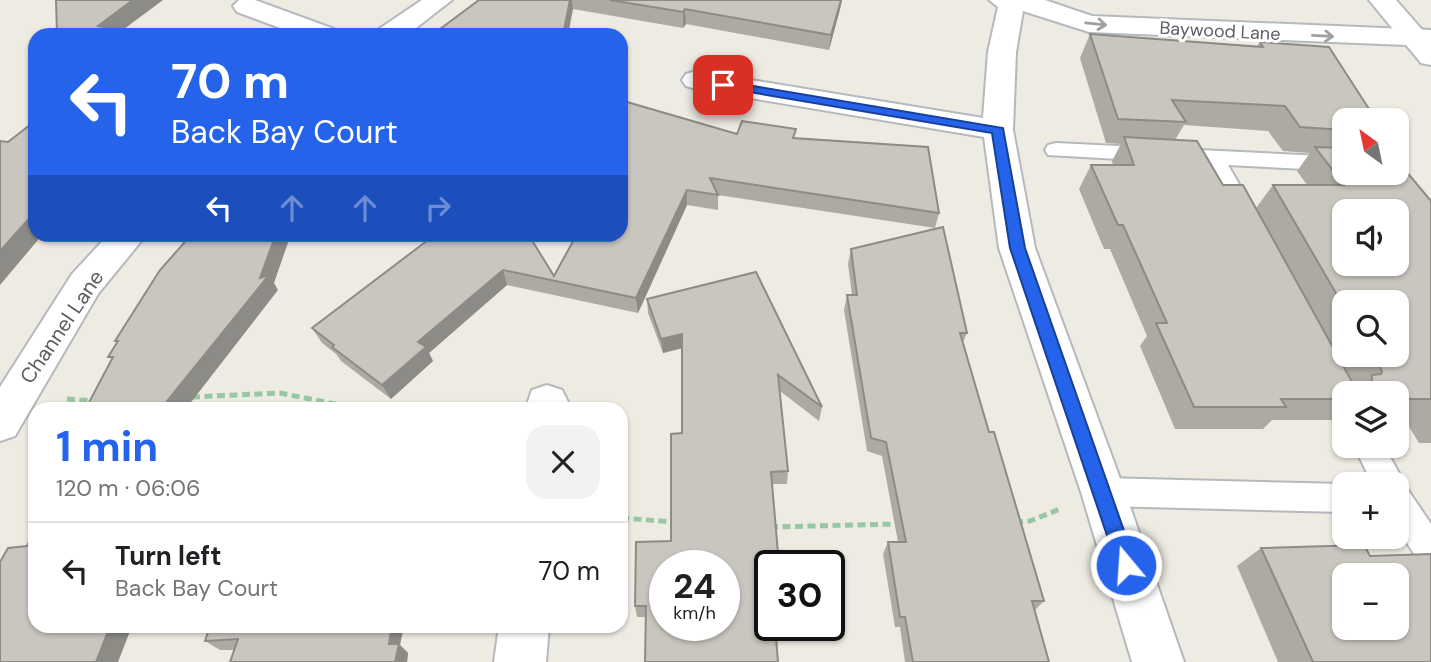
<!DOCTYPE html>
<meta charset="utf-8">
<style>
:root{--surface:#fff;--page:#f2f2f2;--text:#202124;--muted:#757577;--line:#e0e0e0;--accent:#2563eb}
body{margin:0;font-family:"DM Sans",sans-serif;background:var(--page);color:var(--text);height:100vh;display:flex;flex-direction:column;font-size:26px;white-space:nowrap}
*{box-sizing:border-box;margin:0}
p{font-size:23px;color:var(--muted)}
.icon{flex:none;width:38px;height:38px;fill:none;stroke:currentColor;stroke-width:2;stroke-linecap:round;stroke-linejoin:round}
.map{position:relative;flex:1;overflow:hidden}
.drawer{position:absolute;left:28px;top:402px;width:600px;height:231px;display:flex;flex-direction:column;background:var(--surface);border-radius:21px;box-shadow:0 2px 5px #0004}
.drawer>*{flex:none}
.hud{position:absolute;left:28px;top:28px;width:600px;height:214px;border-radius:21px;box-shadow:0 2px 5px #0004;background:#2563eb;color:#fff;overflow:hidden}
.needle{width:46px;rotate:327deg}
.controls{position:absolute;left:1332px;top:108px;display:grid;gap:14px}
.controls a{display:grid;place-items:center;width:77px;height:77px;border-radius:14px;background:var(--surface);box-shadow:0 2px 5px #0004;font-size:35px}
.speed{position:absolute;left:649px;top:550px;display:flex;gap:14px;font-size:35px;font-weight:700;text-align:center}
.speed>*{display:grid;place-content:center;width:91px;height:91px;border-radius:50%;background:var(--surface);box-shadow:0 2px 5px #0004;line-height:1}
.speed small{font-size:18px;font-weight:400}
.speed .limit{border:4px solid #111;border-radius:10px;background:#fff;color:#111}
.pin{position:absolute;display:grid;place-items:center;width:60px;height:60px;color:#fff;margin:-30px;border-radius:14px;box-shadow:0 4px 10px #0006}
.me{position:absolute;width:77px;margin:-38px;rotate:342deg;stroke-linejoin:round;filter:drop-shadow(0 0 5px #0008)}
.turn{display:flex;align-items:center;gap:24px;height:147px;padding:0 28px;font-size:32px}
.turn .icon{width:91px;height:91px;stroke-width:2.5}
.turn b{display:block;font-size:49px;line-height:60px}
.lanes{display:flex;align-items:center;height:66px;padding:0 28px;background:#0003;justify-content:center;gap:35px;direction:ltr}
.lanes .off{opacity:.35}
.round{display:grid;place-items:center;flex:none;width:74px;height:74px;border-radius:21px;background:var(--page)}
.summary{display:flex;align-items:center;justify-content:space-between;height:119px;padding:0 28px}
h1{font-size:42px;font-weight:700;line-height:52px;color:var(--accent)}
ul{padding:0;list-style:none}
li{display:flex;align-items:center;gap:21px;height:98px;padding:0 28px;border-top:2px solid var(--line)}
li div{flex:1}
li b{display:block;font-size:26px}
li em{font-style:normal}
.map>svg:first-child{display:block}
.lines{fill:none;stroke-linecap:round;stroke-linejoin:round}
.lane-casing{stroke:#b5b9bd;stroke-width:4}
.street-casing{stroke:#b5b9bd;stroke-width:4}
.secondary-casing{stroke:#b6babf;stroke-width:4}
.path{stroke:#96c8a4;stroke-width:5;stroke-dasharray:8 4.5;stroke-linecap:butt}
.lane{fill:#fff;fill-rule:evenodd}
.street{fill:#fff;fill-rule:evenodd}
.secondary{fill:#fff;fill-rule:evenodd}
.wall{fill:#adaaa4;fill-rule:evenodd}
.shaded-wall{fill:#8d8b86}
.building{fill:#c9c6bf;stroke:#8d8b86;stroke-width:2;fill-rule:evenodd}
.oneway{stroke:#9d9fa2}
.route{fill:#2563eb;stroke:#184099;stroke-width:2}
.labels{text-anchor:middle;stroke-width:6;stroke-linejoin:round;paint-order:stroke}
.far-street-label{font-size:18px;fill:#5b5f64;stroke:#fff}
.street-label{font-size:21px;fill:#5b5f64;stroke:#fff}
</style>
<div class="map">
<svg width="1431" height="662" viewBox="0 0 1431 662">
<rect width="100%" height="100%" fill="#eeebe2"/>
<g class="lines">
<defs>
<g id="lane">
<polygon points="1056,143 1344,157 1344,171 1228,165 1258,217 1254,223 1246,225 1238,223 1206,164 1048,155 1045,150 1048,145"/>
<polygon points="1354,446 1384,446 1400,475 1403,488 1408,490 1431,524 1431,567 1420,563 1396,526 1396,485 1373,485"/>
<polygon points="1103,478 1344,484 1344,512 1103,506 1092,502 1088,492 1092,482"/>
</g>
<g id="street">
<polygon points="239,0 255,0 334,29 338,35 299,35 237,12 233,6"/>
<polygon points="422,0 452,0 407,35 375,35 379,29"/>
<polygon points="989,0 1045,0 1092,16 1431,30 1431,46 1089,32 1023,11 1016,52 1013,130 1035,248 1125,492 1184,662 1132,662 1081,492 999,248 984,137 696,89 686,86 682,80 686,74 696,71 983,118 988,52 998,7"/>
<polygon points="109,234 147,234 98,294 15,436 0,441 0,387 72,274"/>
<polygon points="547,385 562,390 568,402 567,410 525,410 532,390"/>
<polygon points="499,626 549,626 546,662 494,662"/>
</g>
<polygon id="secondary" points="1369,0 1396,0 1431,40 1431,65 1421,63"/>
</defs>
<use href="#lane" class="lane-casing"/>
<use href="#street" class="street-casing"/>
<use href="#secondary" class="secondary-casing"/>
<g class="path">
<polyline points="192,397 280,393 365,410"/>
<polyline points="67,399 93,401"/>
<polyline points="621,518 674,522"/>
<polyline points="1015,522 1030,521 1060,509"/>
<polyline points="770,527 898,524"/>
</g>
<use href="#lane" class="lane"/>
<use href="#street" class="street"/>
<use href="#secondary" class="secondary"/>
</g>
<g class="wall">
<polygon points="479,0 842,0 840,9 829,50 686,24 683,28 573,9"/>
<path d="M1090,34L1257,46L1260,42L1371,112L1365,120L1344,121V173L1431,201V443H1419L1405,420H1396V394H1344V420H1272L1263,429H1175L1140,346L1147,336L1110,249H1104L1079,189L1091,165H1113L1112,161L1121,144L1106,143L1080,58ZM1184,125L1268,131L1283,151L1310,153L1297,171L1307,185H1273L1256,208L1223,185L1175,140ZM1344,303L1396,355H1344Z"/>
<polygon points="627,102 737,134 795,138 939,213 935,228 718,195 718,210 687,205 638,313 507,285 429,353 433,361 391,399 341,361 336,354 322,343 312,328 427,241 424,234 528,234 554,276 621,234"/>
<polygon points="851,249 967,333 963,342 989,432 1044,601 1035,610 1049,662 905,662 900,627 895,627 883,554 888,542 898,542 882,456 867,451 844,310 847,295 852,295 848,264"/>
<polygon points="756,272 822,407 819,421 780,391 788,471 787,484 772,484 770,625 778,625 776,632 646,617 637,617 635,606 671,541 682,433 682,348 663,353 648,313 647,299"/>
<polygon points="1261,548 1370,556 1431,662 1278,662 1237,566"/>
<polygon points="210,626 400,645 408,653 407,662 230,662 234,650 220,650 205,641"/>
</g>
<g class="shaded-wall">
<polygon points="133,0 163,0 116,35 98,26"/>
<polygon points="570,0 572,0 573,9 568,35 563,35"/>
<polygon points="841,0 842,0 840,9 829,50 831,35"/>
<polygon points="685,9 686,24 683,28 683,12"/>
<polygon points="687,190 687,205 638,313 636,298"/>
<polygon points="35,212 35,234 43,234 0,285 0,251"/>
<polygon points="276,234 291,234 274,283 278,290 185,410 160,410 260,278"/>
<polygon points="503,270 507,285 429,353 433,361 391,399 382,385 418,342"/>
<polygon points="682,334 683,348 663,353 661,339"/>
<polygon points="110,626 132,626 118,662 96,662"/>
<polygon points="392,626 404,626 400,645 408,653 407,662 395,662 389,644"/>
</g>
<g class="building">
<polygon points="56,0 133,0 98,26 151,35 57,35"/>
<polygon points="479,0 570,0 563,35 432,35"/>
<polygon points="610,0 841,0 831,35 685,9 683,12"/>
<polygon points="1090,34 1263,47 1260,42 1329,47 1371,112 1357,111 1365,121 1344,121 1344,130 1300,127 1285,106 1172,100 1186,122 1118,119"/>
<polygon points="621,99 627,102 737,134 742,121 796,129 793,138 928,147 939,213 710,178 718,195 687,190 636,298 503,270 418,342 426,347 382,385 332,347 334,345 312,328 428,240 426,234 528,234 554,276 577,234 621,234"/>
<polygon points="35,121 35,212 0,251 0,141 8,142"/>
<path d="M1124,137L1197,141L1223,185H1243L1356,389L1371,394L1372,375L1381,374L1382,371L1373,355H1396V303H1344V307L1273,185H1344L1315,147L1344,148V173H1396V159L1431,201V399H1396V394H1344V399H1281L1286,407H1194L1156,323H1167L1123,225H1118L1091,165H1134ZM1344,212H1396V264H1344Z"/>
<polygon points="943,227 967,333 960,333 989,432 994,432 1044,601 1032,601 1049,662 913,662 905,617 900,617 888,542 906,542 886,442 871,438 847,295 857,295 851,249"/>
<polygon points="192,234 276,234 260,278 269,275 160,410 85,410 113,357 108,357 118,341 115,341 160,270"/>
<path d="M756,272L822,407L778,375L788,471L771,472L779,565H770V625H775L778,662H645L646,606H635L636,542L671,541V434L682,433V334L661,339L647,299ZM665,565H724V625H665Z"/>
<polygon points="35,530 35,626 110,626 96,662 0,662 0,562 8,548 27,546"/>
<path d="M1364,545L1370,556L1431,554V662H1313L1261,548ZM1344,576H1396V628H1344Z"/>
<polygon points="210,626 392,626 389,644 399,644 395,662 230,662 238,639 205,641"/>
</g>
<defs><path id="oneway-shaft" d="M-6 0H5M1.5-3L5.5 0L1.5 3" fill="none" stroke-width="1.6" stroke-linecap="round" stroke-linejoin="round" transform="scale(1.75)"/></defs>
<g class="oneway">
<use href="#oneway-shaft" transform="translate(1096 24) rotate(6)"/>
<use href="#oneway-shaft" transform="translate(1323 36) rotate(3)"/>
</g>
<polygon class="route" points="723,81 1003,128 1025,248 1136,565 1133,572 1126,574 1120,572 1117,565 1010,248 992,133 719,87 719,82"/>
<g class="labels">
<g class="far-street-label">
<text transform="translate(1220 31) rotate(3)" y="6">Baywood Lane</text>
</g>
<g class="street-label">
<text transform="translate(62 327) rotate(-56)" y="7">Channel Lane</text>
</g>
</g>
</svg>
<div class="controls">
<a><svg class="needle" viewBox="-14 -14 28 28"><path d="M0-13l5 13h-10z" fill="#e53935"/><path d="M0 13l5-13h-10z" fill="#757577"/></svg></a>
<a><svg class="icon" aria-label="sound" viewBox="0 0 24 24"><path d="M4 9h4l5-4v14l-5-4H4zM17 9q2 3 0 6"/></svg></a>
<a><svg class="icon" aria-label="search" viewBox="0 0 24 24"><circle cx="10" cy="10" r="6"/><path d="M15 15l6 6"/></svg></a>
<a><svg class="icon" aria-label="layers" viewBox="0 0 24 24"><path d="M12 4l9 5-9 5-9-5zM3 14l9 5 9-5"/></svg></a>
<a>+</a>
<a>−</a>
</div>
<div class="speed"><div>24<small>km/h</small></div><div class="limit">30</div></div>
<div class="pin" style="left:723px;top:85px;background:#d93025"><svg class="icon" aria-label="arrive" viewBox="0 0 24 24"><path d="M6 21V4h12l-3 4 3 4H6"/></svg></div>
<svg class="me" style="left:1126px;top:565px" viewBox="-20 -20 40 40"><circle r="17" fill="#2563eb" stroke="#fff" stroke-width="3"/><path d="M0-11L8 9 0 5-8 9z" fill="#fff"/></svg>
<div class="hud">
<div class="turn"><svg class="icon" aria-label="left" viewBox="0 0 24 24"><path d="M17 20v-9H6M10 6l-5 5 5 5"/></svg><div><b>70 m</b>Back Bay Court</div></div>
<div class="lanes"><svg class="icon" aria-label="left" viewBox="0 0 24 24"><path d="M17 20v-9H6M10 6l-5 5 5 5"/></svg><svg class="icon off" aria-label="ahead" viewBox="0 0 24 24"><path d="M12 20V5M6 11l6-6 6 6"/></svg><svg class="icon off" aria-label="ahead" viewBox="0 0 24 24"><path d="M12 20V5M6 11l6-6 6 6"/></svg><svg class="icon off" aria-label="right" viewBox="0 0 24 24"><path d="M7 20v-9h11M14 6l5 5-5 5"/></svg></div>
</div>
<section class="drawer">
<div class="summary"><div><h1>1 min</h1><p>120 m · 06:06</p></div><a class="round"><svg class="icon" aria-label="close" viewBox="0 0 24 24"><path d="M6 6l12 12M18 6L6 18"/></svg></a></div>
<ul>
<li><svg class="icon" aria-label="left" viewBox="0 0 24 24"><path d="M17 20v-9H6M10 6l-5 5 5 5"/></svg><div><b>Turn left</b><p>Back Bay Court</p></div><em>70 m</em></li>
</ul>
</section>
</div>
